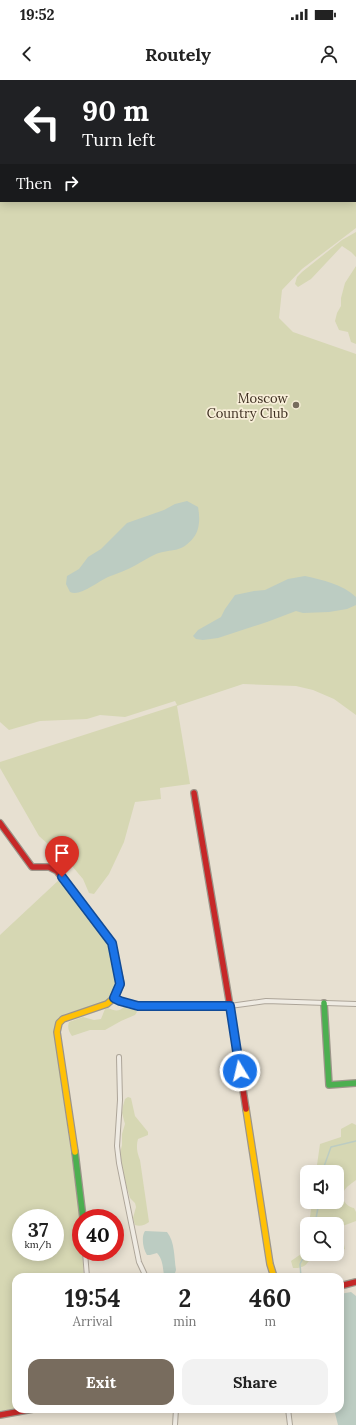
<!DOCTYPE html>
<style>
:root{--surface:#fff;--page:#f2f2f2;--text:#222;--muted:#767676;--accent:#786c5e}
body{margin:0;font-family:Lora,serif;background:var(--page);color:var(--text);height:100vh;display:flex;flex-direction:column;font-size:15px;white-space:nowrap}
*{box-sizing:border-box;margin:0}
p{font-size:13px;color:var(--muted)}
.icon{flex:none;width:22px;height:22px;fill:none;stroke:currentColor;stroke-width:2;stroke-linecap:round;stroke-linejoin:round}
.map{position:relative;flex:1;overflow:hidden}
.details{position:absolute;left:12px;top:1193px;width:332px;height:140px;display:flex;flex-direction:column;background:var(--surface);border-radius:12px;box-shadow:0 2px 10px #0003}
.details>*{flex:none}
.top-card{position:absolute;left:0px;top:0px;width:356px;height:122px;box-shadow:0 2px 10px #0003;background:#202124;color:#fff;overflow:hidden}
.controls{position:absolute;left:300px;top:1085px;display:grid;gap:8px}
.controls a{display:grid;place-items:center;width:44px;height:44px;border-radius:8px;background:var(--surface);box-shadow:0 2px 10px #0003;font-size:20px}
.speed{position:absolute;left:12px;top:1129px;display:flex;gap:8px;font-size:20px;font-weight:700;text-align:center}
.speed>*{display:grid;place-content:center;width:52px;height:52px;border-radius:50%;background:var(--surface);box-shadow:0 2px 10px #0003;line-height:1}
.speed small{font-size:10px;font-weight:400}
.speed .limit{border:6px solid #d22;background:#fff;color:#111}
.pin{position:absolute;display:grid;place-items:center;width:34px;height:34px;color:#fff;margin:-41px -17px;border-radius:50% 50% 50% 0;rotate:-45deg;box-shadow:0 0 4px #0007}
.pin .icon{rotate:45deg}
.me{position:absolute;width:44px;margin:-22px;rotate:351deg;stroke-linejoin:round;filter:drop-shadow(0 0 3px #0008)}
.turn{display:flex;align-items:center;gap:14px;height:84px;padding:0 16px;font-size:18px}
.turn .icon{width:52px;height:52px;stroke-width:2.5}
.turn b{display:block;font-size:28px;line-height:34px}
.then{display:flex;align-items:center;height:38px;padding:0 16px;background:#0003;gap:8px;font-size:15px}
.eta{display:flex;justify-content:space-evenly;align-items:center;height:68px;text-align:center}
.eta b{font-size:24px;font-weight:800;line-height:28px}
.button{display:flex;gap:8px;margin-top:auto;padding:8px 16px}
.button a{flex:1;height:46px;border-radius:12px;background:var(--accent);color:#fff;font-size:16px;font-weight:800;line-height:46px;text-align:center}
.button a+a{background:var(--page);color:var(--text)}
.status{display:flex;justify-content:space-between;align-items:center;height:28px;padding:0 20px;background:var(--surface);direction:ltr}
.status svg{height:11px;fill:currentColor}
header{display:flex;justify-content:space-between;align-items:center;height:52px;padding:0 16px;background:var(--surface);font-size:18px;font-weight:800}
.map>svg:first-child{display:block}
.green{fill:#d6d7b3;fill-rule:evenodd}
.water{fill:#bcccc2}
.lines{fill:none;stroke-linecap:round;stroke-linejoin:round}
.stream{stroke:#bcccc2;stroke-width:1.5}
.street-casing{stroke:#ada599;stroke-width:6}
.fast-casing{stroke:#9c958a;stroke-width:8}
.slow-casing{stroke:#9c958a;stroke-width:8}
.jam-casing{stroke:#9c958a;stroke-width:8}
.street{stroke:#efebe3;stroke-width:4}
.fast{stroke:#4caf50;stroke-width:5.5}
.slow{stroke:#ffc107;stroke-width:5.5}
.jam{stroke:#c62828;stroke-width:5.5}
.route-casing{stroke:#114b97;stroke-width:10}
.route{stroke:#1a73e8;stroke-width:7}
.poi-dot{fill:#786c5e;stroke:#f7eed8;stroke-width:1.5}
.labels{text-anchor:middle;stroke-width:3.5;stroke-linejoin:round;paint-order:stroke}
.poi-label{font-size:13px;fill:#3d2e20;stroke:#f7eed8;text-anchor:end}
</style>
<div class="status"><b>19:52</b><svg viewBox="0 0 49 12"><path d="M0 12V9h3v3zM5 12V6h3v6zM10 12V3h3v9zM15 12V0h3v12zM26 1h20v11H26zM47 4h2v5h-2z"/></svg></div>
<header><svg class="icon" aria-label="back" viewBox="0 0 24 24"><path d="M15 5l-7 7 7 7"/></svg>Routely<svg class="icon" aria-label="person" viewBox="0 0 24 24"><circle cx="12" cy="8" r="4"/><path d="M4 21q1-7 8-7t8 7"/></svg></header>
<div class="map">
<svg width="356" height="1345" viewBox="0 0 356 1345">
<rect width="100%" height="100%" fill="#e7e0d1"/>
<g class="green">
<path d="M0,0H356V148L302,189L282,210L279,238L293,252L356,274V635L334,619L313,610L296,606L243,604L177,626L190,704L160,708L161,719L135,722L124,762L109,794L94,814L89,813L83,799L72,786L39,756L0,688V682L177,625L175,621L125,637L100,635L87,639L40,641L9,650L0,642ZM1,1H355V121H1Z"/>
<polygon points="356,152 356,177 351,172 342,166 311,199 298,207 295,204 297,197 302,192 342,160"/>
<polygon points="356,186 356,264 351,262 348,252 339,250 335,241 337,233 341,226 341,218 345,203"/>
<path d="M60,799L109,864L117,905L113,916L104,922L65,934L58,938L54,950L79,1132L84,1197H16V1328L0,1331V855ZM21,1138H55V1172H21Z"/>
<path d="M125,926L128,929H135L137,932L135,935L121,941L105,950H90L72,956C69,952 67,948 69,942L83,937L94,940L101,939L105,929L108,928C115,931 119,932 125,926Z"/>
<path d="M128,1017L131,1018L135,1036L148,1052V1055L138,1059C136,1067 137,1072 140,1080L149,1142C145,1145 140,1147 135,1145L133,1138L136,1127L135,1123L130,1118L128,1111L125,1104L120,1073L122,1065V1054L125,1044L122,1033L123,1026L125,1019Z"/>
<path d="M352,1043L356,1045V1100C352,1103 346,1107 344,1111C340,1119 347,1127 354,1128L356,1132V1141L340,1147L345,1169L337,1172V1144H309L312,1122H337V1092H316L320,1064L341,1057V1049Z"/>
<path d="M307,1154V1174H331C327,1175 322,1174 318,1175C306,1177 311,1189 293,1188L291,1181L301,1174Z"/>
</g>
<g class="water">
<path d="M187,421L198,427C200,437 200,449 194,457C181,474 172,468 156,474C149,477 143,481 136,485C127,490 118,493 108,497C97,502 80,517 70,512L66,504L67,496L79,489L88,477L101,469L127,443L164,430L175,424Z"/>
<path d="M305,496C323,500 342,504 356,517V525L347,529L329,532L303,533L296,531L267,542L218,558L203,560L196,559L193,556L198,550L221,537L225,529L235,515L254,511L265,510L288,499Z"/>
<path d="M145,1151L167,1152C175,1162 174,1177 176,1190L175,1193L173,1196H164C163,1189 163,1179 157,1173L150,1175H147C143,1169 141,1157 145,1151Z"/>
<polygon points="351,1212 356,1216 356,1345 338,1345 334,1329 340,1329 340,1214"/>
</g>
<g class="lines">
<g class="stream">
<polyline points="127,1 131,0"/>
<polyline points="322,1092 331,1067 356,1061"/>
<polyline points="315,1144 319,1122"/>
<polyline points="301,1197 300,1184 307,1171"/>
</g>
<defs>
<g id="street">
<polyline points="114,918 120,921 138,926 230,926 266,921 356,924"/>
<polyline points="119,977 120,1020 117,1066 119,1083 139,1182 146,1197"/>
<polyline points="85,1172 87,1197"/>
<polyline points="288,1329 290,1345"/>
<polyline points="175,1345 176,1329"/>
</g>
<g id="fast">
<polyline points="324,923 329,1005 356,1003"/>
<polyline points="75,1072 83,1138"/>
</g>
<g id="slow">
<polyline points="246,1029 270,1184 274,1197"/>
<polyline points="75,1072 57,952 59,943 63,939 107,924 114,918 121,904 115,879"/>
</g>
<g id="jam">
<polyline points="194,713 230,926 246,1029"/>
<polyline points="0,743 32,787 49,787 57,791 112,863 115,879"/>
<polyline points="340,1206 356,1202"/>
<polyline points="0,1335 33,1329"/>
</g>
</defs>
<use href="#street" class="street-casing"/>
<use href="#fast" class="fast-casing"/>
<use href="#slow" class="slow-casing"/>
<use href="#jam" class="jam-casing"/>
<use href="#street" class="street"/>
<use href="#fast" class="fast"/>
<use href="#slow" class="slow"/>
<use href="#jam" class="jam"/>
</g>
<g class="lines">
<defs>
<polyline id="route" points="62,797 112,863 120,904 114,918 120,921 138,926 230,926 240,991"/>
</defs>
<use href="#route" class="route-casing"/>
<use href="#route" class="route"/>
</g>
<circle class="poi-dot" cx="296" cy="325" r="4"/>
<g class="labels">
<g class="poi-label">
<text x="288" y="323">Moscow<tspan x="288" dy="15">Country Club</tspan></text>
</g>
</g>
</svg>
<div class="controls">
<a><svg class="icon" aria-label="sound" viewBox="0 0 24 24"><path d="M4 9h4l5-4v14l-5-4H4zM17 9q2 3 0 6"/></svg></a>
<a><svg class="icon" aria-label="search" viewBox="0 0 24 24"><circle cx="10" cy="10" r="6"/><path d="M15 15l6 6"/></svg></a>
</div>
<div class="speed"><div>37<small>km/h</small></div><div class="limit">40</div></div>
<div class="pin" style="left:62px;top:797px;background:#d93025"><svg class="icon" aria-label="arrive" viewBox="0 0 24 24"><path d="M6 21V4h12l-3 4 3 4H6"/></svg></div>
<svg class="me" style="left:240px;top:991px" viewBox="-20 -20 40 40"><circle r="17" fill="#1a73e8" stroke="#fff" stroke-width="3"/><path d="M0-11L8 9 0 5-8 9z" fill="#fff"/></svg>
<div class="top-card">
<div class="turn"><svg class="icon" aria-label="left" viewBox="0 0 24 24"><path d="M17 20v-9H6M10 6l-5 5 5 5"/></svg><div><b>90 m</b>Turn left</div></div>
<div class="then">Then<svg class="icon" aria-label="right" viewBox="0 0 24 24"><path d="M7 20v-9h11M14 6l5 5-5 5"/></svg></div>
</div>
<section class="details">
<div class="eta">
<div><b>19:54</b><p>Arrival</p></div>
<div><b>2</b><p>min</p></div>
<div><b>460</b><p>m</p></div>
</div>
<div class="button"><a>Exit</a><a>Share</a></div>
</section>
</div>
